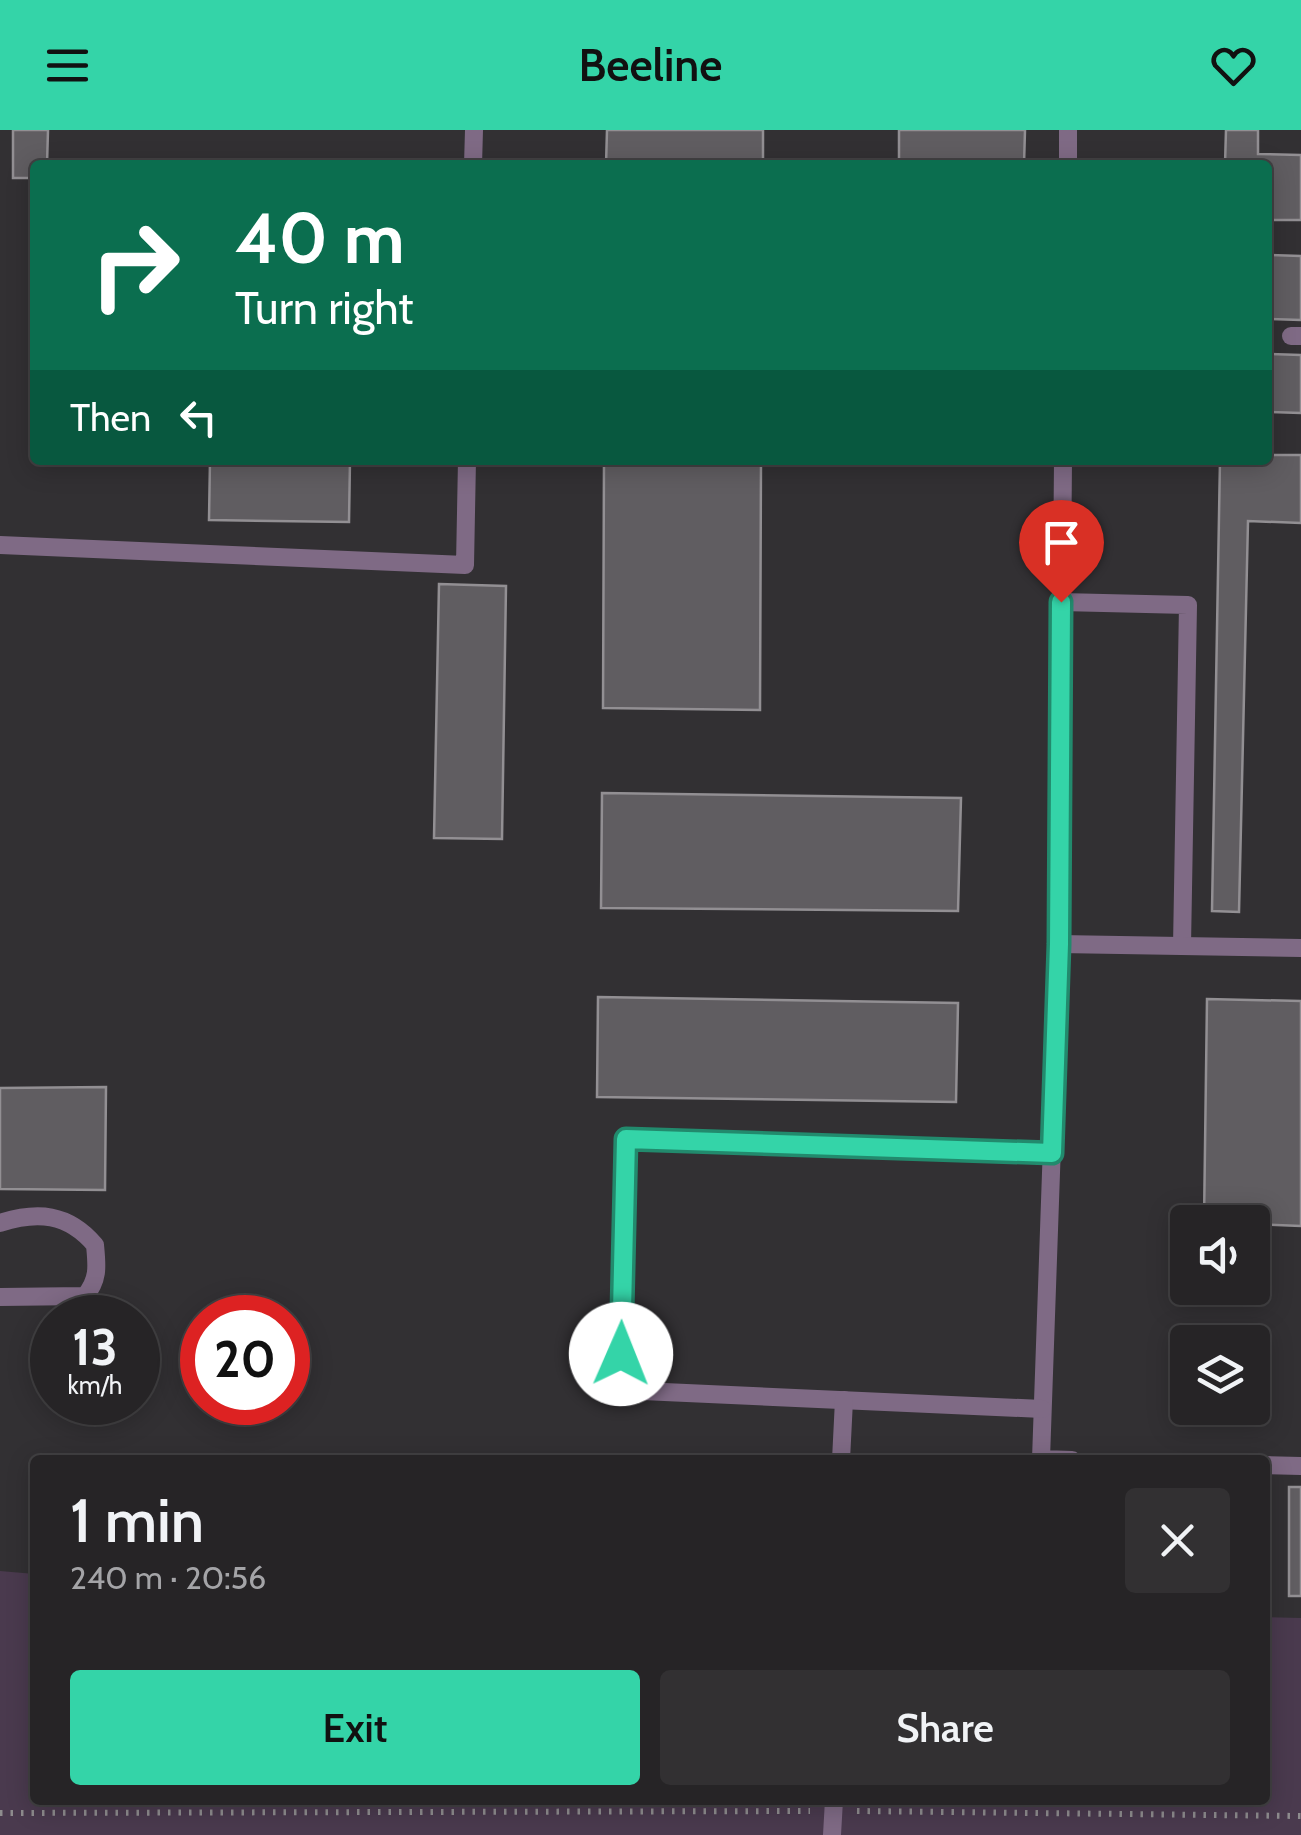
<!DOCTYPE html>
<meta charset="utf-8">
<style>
:root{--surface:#262426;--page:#323032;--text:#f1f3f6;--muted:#a4a4a7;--line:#424143;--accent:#34d4a8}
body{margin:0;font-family:Cabin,sans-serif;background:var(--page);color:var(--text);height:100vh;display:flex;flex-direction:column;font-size:38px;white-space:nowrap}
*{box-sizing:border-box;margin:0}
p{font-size:32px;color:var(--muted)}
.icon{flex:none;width:55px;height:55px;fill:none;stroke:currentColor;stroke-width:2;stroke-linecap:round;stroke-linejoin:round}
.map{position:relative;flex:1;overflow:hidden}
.panel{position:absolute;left:30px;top:1325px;width:1240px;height:350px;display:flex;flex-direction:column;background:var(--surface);border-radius:10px;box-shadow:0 5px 25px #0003,0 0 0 2px var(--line)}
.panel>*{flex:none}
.guide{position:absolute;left:30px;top:30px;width:1242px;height:305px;border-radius:10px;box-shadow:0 5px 25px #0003,0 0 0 2px var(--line);background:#0b6e4f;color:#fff;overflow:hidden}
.buttons{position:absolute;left:1170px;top:1075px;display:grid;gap:20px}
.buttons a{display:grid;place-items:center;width:100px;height:100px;border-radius:10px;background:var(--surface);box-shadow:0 5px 25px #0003,0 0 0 2px var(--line);font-size:50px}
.speed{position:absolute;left:30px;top:1165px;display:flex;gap:20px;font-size:50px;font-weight:700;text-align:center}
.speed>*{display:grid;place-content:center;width:130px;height:130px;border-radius:50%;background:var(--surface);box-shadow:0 5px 25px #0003,0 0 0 2px var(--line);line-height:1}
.speed small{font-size:25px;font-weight:400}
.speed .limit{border:15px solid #d22;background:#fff;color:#111}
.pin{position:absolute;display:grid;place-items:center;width:85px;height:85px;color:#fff;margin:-102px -42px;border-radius:50% 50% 50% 0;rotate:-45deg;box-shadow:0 0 10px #0007}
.pin .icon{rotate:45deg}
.me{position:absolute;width:110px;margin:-55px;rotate:1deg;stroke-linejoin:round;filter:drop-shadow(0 0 8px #0008)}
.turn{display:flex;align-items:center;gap:35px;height:210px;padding:0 40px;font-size:45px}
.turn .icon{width:130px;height:130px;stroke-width:2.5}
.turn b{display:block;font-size:70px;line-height:85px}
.then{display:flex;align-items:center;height:95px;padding:0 40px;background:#0003;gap:20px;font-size:38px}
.round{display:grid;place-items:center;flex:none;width:105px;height:105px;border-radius:10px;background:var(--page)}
.head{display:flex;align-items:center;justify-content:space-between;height:170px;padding:0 40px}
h1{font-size:60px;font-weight:600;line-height:75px}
.cta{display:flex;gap:20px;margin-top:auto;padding:20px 40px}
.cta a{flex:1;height:115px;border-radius:10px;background:var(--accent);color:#111;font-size:40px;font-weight:600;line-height:115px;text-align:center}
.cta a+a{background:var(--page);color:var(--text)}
header{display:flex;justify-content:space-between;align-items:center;height:130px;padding:0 40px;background:var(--accent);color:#111;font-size:45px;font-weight:600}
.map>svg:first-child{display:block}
.green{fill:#4a3a4e}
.building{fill:#605d61;stroke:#928f93;stroke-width:2.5}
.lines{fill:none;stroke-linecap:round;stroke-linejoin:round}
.path{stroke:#8e8c8e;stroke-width:6;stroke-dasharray:2.5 8;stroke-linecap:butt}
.service{stroke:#7f6a85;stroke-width:18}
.route-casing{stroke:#228a6d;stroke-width:25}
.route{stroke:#34d4a8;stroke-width:18}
</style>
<header><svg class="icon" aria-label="menu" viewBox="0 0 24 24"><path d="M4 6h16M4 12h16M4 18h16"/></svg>Beeline<svg class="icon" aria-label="heart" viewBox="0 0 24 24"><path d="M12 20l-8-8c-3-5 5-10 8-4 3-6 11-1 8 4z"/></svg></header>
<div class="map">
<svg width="1301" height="1705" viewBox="0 0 1301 1705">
<rect width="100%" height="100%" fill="#323033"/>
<polygon class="green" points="0,1441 35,1444 35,1670 1265,1670 1265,1487 1301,1488 1301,1705 0,1705"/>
<g class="building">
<polygon points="13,0 48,0 47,35 35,35 35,48 13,48"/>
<polygon points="607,0 763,0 763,35 606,35"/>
<polygon points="899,0 1025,0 1024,35 899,35"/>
<polygon points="1226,0 1258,0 1258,24 1301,25 1301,90 1268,90 1268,35 1225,35"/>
<polygon points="1268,125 1301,126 1301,190 1268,189"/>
<polygon points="1268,224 1301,225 1301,283 1268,282"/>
<polygon points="1268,325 1301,325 1301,393 1248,391 1239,782 1212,781 1220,330 1268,330"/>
<polygon points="210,330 350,330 349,392 209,390"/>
<polygon points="604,330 761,330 760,580 603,578"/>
<polygon points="439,454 506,456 502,709 434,708"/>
<polygon points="602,663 961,668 958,781 601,778"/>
<polygon points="598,867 958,873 956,972 597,967"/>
<polygon points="1207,869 1301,871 1301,1096 1204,1092"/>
<polygon points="106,957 105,1060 0,1059 0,958"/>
<rect x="1289" y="1357" width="12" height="109"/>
</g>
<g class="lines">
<g class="path">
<polyline points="857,1681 1301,1686"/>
<polyline points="0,1683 810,1681"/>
</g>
<g class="service">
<polyline points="473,35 474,0"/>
<polyline points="1068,35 1068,0"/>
<polyline points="1291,206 1301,206"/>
<polyline points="1063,330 1059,814 1041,1329 1072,1330"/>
<polyline points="0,415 465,435 467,330"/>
<polyline points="1061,472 1188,475 1182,816"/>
<polyline points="1059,814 1301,818"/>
<path d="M0,1093C37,1081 68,1083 95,1115C97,1136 99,1149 85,1166L0,1167"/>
<polyline points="1042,1279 620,1260 626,1009 1052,1023"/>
<polyline points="841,1330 844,1270"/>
<polyline points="1265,1335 1301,1336"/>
<polyline points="832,1705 834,1670"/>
</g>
</g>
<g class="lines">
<defs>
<polyline id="route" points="621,1224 626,1009 1052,1023 1059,814 1061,472"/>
</defs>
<use href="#route" class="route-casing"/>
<use href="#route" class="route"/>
</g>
</svg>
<div class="buttons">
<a><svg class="icon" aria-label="sound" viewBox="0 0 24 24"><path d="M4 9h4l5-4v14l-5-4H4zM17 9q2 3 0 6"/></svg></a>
<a><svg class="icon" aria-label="layers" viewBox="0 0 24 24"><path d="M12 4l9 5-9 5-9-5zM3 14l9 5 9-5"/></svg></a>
</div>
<div class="speed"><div>13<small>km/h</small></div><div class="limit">20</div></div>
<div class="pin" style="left:1061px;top:472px;background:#d93025"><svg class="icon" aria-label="arrive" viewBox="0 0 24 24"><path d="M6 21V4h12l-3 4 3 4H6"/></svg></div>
<svg class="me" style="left:621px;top:1224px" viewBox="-20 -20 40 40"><circle r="19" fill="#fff"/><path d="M0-13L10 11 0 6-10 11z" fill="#34d4a8"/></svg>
<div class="guide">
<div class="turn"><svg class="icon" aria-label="right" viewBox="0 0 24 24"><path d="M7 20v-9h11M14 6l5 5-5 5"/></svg><div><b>40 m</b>Turn right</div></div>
<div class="then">Then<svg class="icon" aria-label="left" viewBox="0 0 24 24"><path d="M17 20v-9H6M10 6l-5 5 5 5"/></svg></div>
</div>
<section class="panel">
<div class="head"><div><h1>1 min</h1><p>240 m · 20:56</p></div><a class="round"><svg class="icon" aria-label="close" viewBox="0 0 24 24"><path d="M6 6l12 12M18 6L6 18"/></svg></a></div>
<div class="cta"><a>Exit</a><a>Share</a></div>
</section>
</div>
